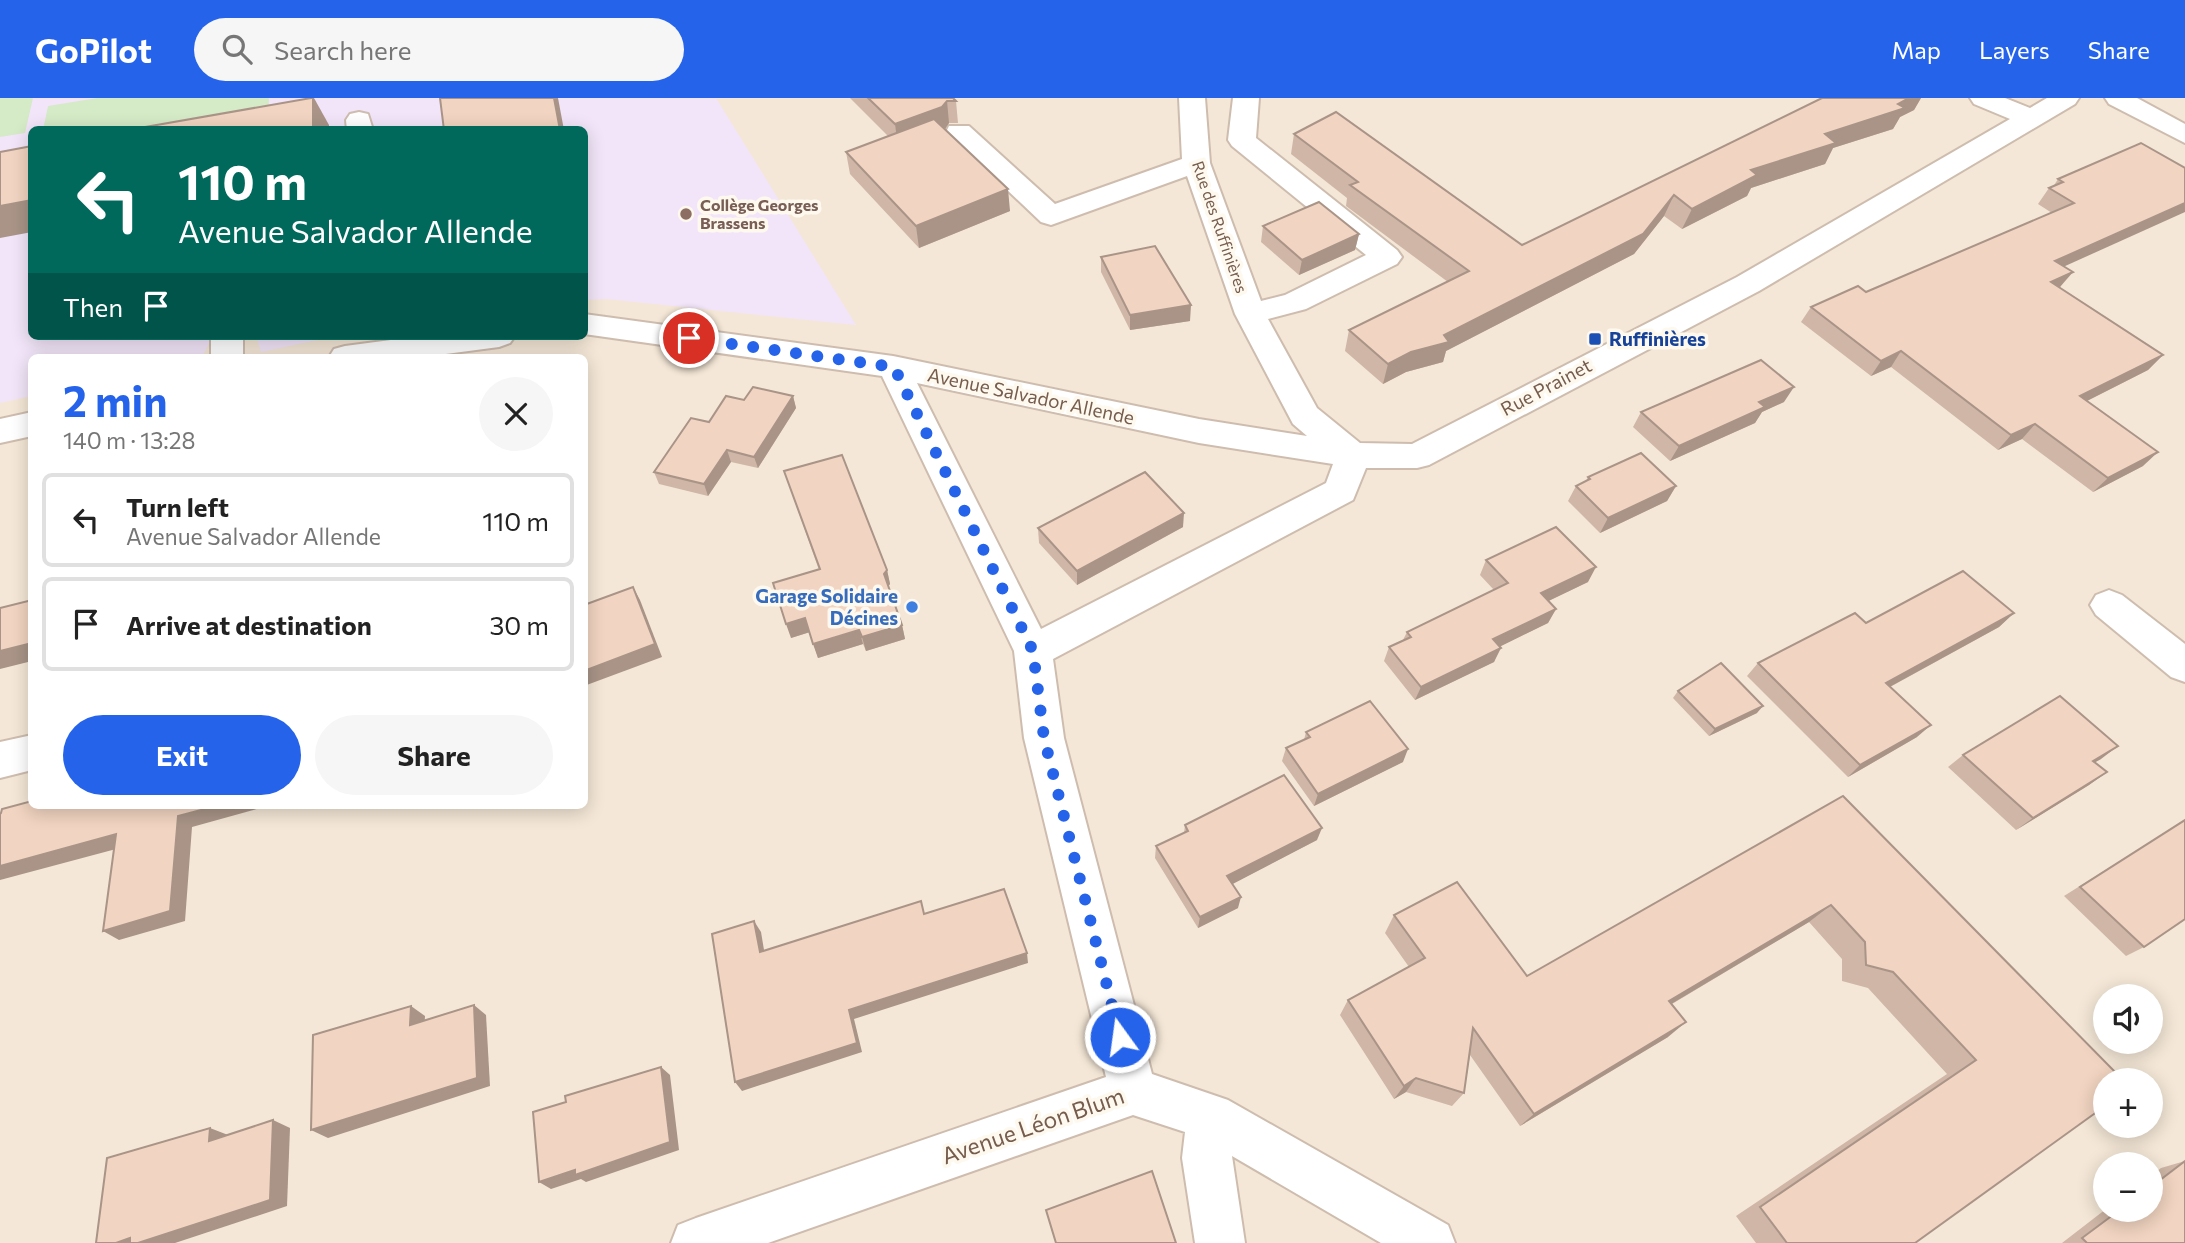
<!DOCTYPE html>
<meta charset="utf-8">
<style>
:root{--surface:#fff;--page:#f6f6f6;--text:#222;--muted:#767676;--line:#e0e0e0;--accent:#2563eb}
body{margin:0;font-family:Commissioner,sans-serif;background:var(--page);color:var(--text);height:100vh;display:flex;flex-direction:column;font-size:26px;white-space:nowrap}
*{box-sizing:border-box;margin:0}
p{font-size:23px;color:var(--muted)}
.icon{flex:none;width:38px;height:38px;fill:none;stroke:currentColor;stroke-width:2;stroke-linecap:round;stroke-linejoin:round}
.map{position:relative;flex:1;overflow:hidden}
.drawer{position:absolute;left:28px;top:256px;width:560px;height:455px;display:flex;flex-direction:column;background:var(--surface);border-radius:10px;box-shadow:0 4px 18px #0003}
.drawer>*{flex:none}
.guide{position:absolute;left:28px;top:28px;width:560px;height:214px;border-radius:10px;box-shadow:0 4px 18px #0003;background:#00695c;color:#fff;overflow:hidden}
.controls{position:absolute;left:2093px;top:886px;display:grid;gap:14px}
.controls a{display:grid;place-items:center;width:70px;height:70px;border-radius:50%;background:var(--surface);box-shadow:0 4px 18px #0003;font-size:35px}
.pin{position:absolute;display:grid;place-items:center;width:60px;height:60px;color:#fff;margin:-30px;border:4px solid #fff;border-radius:50%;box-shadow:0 2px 7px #0007}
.me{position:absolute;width:77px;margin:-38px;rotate:346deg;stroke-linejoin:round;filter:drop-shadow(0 0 5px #0008)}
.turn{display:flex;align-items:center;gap:24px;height:147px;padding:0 35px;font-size:32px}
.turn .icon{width:91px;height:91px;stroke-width:2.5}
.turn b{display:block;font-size:49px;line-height:60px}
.then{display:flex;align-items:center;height:66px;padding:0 35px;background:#0003;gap:14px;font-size:26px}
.round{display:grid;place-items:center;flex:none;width:74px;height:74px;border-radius:37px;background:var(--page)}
.summary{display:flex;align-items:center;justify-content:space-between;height:119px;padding:0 35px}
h1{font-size:42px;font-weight:700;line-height:52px;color:var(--accent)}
.cta{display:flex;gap:14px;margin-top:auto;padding:14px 35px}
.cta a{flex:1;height:80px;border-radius:42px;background:var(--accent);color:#fff;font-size:28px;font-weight:700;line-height:80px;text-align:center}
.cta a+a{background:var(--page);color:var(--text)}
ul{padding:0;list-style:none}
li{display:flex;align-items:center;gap:21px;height:94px;margin:0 14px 10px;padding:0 21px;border:4px solid var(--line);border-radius:10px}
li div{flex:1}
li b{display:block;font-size:26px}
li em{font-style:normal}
header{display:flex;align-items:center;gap:42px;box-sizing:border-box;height:98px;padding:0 35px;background:var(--accent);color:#fff}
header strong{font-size:33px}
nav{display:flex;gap:38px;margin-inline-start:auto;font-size:24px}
.search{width:490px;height:63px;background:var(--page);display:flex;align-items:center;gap:18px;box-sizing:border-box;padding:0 24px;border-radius:38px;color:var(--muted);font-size:26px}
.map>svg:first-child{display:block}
.residential{fill:#f4e7d7;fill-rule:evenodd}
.education{fill:#f2e5f9}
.green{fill:#d5eac7}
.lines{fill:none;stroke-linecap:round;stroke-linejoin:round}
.minor-casing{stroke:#cebdaf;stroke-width:4}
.minor{fill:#fff;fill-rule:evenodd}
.wall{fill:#cfb6a6}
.shaded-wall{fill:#a99487}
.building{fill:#f1d4c1;stroke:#a99487;stroke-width:2}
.route{stroke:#2563eb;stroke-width:12;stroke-dasharray:0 21.6}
.education-dot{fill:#8d6e63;stroke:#fef9ef;stroke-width:2.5}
.transit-dot{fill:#1a4fb4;stroke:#fef9ef;stroke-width:2.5}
.shop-dot{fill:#3f7fe0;stroke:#fef9ef;stroke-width:2.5}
.labels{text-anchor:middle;stroke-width:7;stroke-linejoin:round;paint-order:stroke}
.far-education-label{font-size:16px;font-weight:bold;fill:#785e54;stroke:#fef9ef;text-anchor:start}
.far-street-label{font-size:16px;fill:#765c4d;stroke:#fef9ef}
.transit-label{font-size:19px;font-weight:bold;fill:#164399;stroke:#fef9ef;text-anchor:start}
.street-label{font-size:19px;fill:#765c4d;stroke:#fef9ef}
.shop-label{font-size:19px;font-weight:bold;fill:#366cbe;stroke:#fef9ef;text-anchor:end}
.near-street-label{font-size:23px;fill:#765c4d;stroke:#fef9ef}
</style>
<header>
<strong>GoPilot</strong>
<div class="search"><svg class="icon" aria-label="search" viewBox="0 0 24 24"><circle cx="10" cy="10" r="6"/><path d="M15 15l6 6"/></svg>Search here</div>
<nav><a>Map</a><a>Layers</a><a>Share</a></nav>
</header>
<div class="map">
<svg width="2185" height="1145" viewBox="0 0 2185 1145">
<rect width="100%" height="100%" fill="#fcf5e9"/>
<path class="residential" d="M0,0H2185V1145H0ZM32,32H584V238H32ZM32,259H584V707H32ZM2105,898H2151V943H2105ZM2105,982H2151V1027H2105ZM2105,1066H2151V1111H2105Z"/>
<g class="education">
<polygon points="0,0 716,0 856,227 607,201 585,202 584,32 32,32 32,238 213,238 202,259 32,259 31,298 0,305"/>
<polygon points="256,238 336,238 261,254"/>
</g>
<g class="green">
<polygon points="0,0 33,0 25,35 0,39"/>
<polygon points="97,0 269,0 268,24 227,31 43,32 48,8"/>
</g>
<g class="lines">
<defs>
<g id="minor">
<path d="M1179,0H1205L1210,65L1261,203L1285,197L1366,157L1232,48L1228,42L1233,0H1259L1256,40L1397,152L1402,159L1397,166L1306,211L1268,221L1317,310L1360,345L1412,346L1737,179L2010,21L1974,6L1970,0H2005L2030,10L2047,0H2079L2075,6L1759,193L1429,367L1417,370H1366L1353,402L1053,561L1064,640L1152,976L1228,1002L1448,1127L1455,1145H1381L1232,1058L1245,1145H1195L1182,1060L1185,1034L1133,1017L768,1145H671L678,1127L696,1120L1106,979L1024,640L1014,553L882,278L584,236V216L893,258L1199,321L1307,338L1293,326L1235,216L1187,78L1051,127L1041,124L946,34L949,28H969L1055,106L1182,61ZM917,285L1199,345L1333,366L1326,385L1041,531Z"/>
<polygon points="2105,0 2137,0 2185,26 2185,45 2109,6"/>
<polygon points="359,14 368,16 373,32 347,32 346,22 350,16"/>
<rect x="211" y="238" width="32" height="21"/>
<polygon points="421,238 515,238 510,245 499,249 423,259 329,259 334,251 345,248"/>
<polygon points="32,314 32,338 0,345 0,321"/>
<polygon points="2109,492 2122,497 2185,546 2185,584 2171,579 2096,517 2090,507 2096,497"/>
<polygon points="32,637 32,672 0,680 0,644"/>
</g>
</defs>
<use href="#minor" class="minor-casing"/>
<use href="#minor" class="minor"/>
</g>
<g class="wall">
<polygon points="850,0 953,0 956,3 958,25 949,25 945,31 1010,113 919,150 850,76 846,54 888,38"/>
<polygon points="1822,0 1921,0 1914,12 1900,19 1893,31 1833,50 1825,66 1751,90 1747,98 1682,131 1664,118 1634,156 1446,253 1443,264 1406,274 1383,286 1345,253 1349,232 1448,184 1346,108 1347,100 1291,56 1294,36 1522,147"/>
<polygon points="2141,45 2064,169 2060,190 2163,257 2148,272 2087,303 2143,368 2093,394 2022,341 1998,352 1891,269 1871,278 1801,224 1811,209 1866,194 2052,115 2038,106 2049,90 2053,89 2058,81"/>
<polygon points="1263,128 1359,136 1355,152 1299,177 1261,144"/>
<polygon points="1101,159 1190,223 1130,232 1101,174"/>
<polygon points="793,298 796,310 758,370 731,364 708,398 659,386 654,374 709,324 744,302"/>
<polygon points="1784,304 1762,314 1755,325 1670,363 1633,329 1641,314"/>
<polygon points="784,373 887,472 890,486 888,488 902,527 905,541 866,553 863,546 818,560 810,534 791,540 819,472"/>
<polygon points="1588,379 1676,388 1667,403 1600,435 1568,403 1576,388 1586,383"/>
<polygon points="1183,429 1077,487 1039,445 1038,430"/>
<polygon points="1486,462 1588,484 1548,503 1556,511 1548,525 1500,548 1494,564 1415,602 1384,563 1389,549 1403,542 1407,534 1494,492 1480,477"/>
<polygon points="2014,515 1999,529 1890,589 1917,639 1848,679 1747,578 1758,565 1866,525"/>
<polygon points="1678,593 1757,615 1709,638 1673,600"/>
<polygon points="1306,634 1403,664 1314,708 1282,663 1286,650 1304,642"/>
<polygon points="1963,657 2101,661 2095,664 2107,674 2089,687 2016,732 1948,669"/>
<polygon points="1843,698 2123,982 1915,1145 1756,1145 1736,1118 1947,976 1868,890 1842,883 1842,861 1809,824 1672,906 1668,939 1520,1028 1470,957 1464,995 1452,1008 1406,994 1394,1001 1340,917 1348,902 1409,869 1385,835 1394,817 1527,878"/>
<polygon points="2185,722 2144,849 2126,858 2064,798"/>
<polygon points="1185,727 1317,742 1232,786 1238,810 1198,830 1155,760 1156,748 1184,735"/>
<polygon points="2185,1063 2185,1145 2062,1145 2106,1111 2151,1111 2151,1078 2161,1070"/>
</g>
<g class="shaded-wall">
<polygon points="314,0 329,27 329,32 313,32"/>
<polygon points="554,0 558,0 564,32 560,32"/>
<polygon points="1909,0 1921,0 1914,12 1900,19 1893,31 1833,50 1825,66 1751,90 1747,98 1682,131 1692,111 1751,72 1825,36 1898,6"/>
<polygon points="947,3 949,25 945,31 898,48 895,26"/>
<polygon points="1008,91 1010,113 919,150 916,128"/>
<polygon points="1674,97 1664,118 1634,156 1446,253 1443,264 1406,274 1383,286 1388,266 1444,237"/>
<polygon points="32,102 32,134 0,140 0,108"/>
<polygon points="2185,105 2185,114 2043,178 2055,163"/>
<polygon points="1359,136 1355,152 1299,177 1302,162"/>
<polygon points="2073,174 2060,189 2039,200 2051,184"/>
<polygon points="1191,207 1190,223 1130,232 1130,217"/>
<polygon points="1901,253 1891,269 1871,278 1881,263"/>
<polygon points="2163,257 2148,272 2067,313 2080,298"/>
<polygon points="1794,289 1784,304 1762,314 1755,325 1670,363 1679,348 1759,304"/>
<polygon points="793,298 796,310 758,370 754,359"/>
<polygon points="2035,326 2022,341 1998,352 2011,337"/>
<polygon points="727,352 731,364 708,398 704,386"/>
<polygon points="2158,354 2143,368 2093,394 2108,380"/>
<polygon points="1676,388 1667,403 1600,435 1608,420"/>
<polygon points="1184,415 1183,429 1077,487 1077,473"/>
<polygon points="1596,469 1588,484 1534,510 1541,495"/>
<polygon points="887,472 890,486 887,490 884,476"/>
<polygon points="633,489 640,502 662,559 584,588 584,573"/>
<polygon points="1556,511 1548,525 1487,555 1493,541"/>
<polygon points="2014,515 1999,529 1873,598 1886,585"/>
<polygon points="805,520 810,534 791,540 786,526"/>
<polygon points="902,527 905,541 866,553 862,539"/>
<polygon points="859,532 863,546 818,560 813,546"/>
<polygon points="32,545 32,563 0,571 0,553"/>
<polygon points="1501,550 1494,564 1415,602 1421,589"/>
<polygon points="1763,608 1757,615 1709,638 1715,631"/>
<polygon points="1931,627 1917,639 1848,679 1860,667"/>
<polygon points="2118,648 2101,661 2076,675 2093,663"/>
<polygon points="1408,651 1403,664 1314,708 1318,696"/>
<polygon points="2107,674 2089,687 2016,732 2033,720"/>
<polygon points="220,707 271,707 192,729 185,823 119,842 103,833 178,718"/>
<polygon points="1322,730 1317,742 1225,790 1227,778"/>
<polygon points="116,736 131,747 0,782 0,768"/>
<polygon points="1241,799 1238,810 1198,830 1200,819"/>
<polygon points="1831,807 1809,824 1651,918 1669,903"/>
<polygon points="754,823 761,834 766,864 760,854"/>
<polygon points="1027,855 1028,865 854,921 862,954 742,993 735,984 849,912"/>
<polygon points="474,907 486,917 490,988 328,1040 311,1032"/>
<polygon points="411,908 425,918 424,936 410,927"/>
<polygon points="1686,924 1668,939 1520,1028 1534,1016"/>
<polygon points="661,969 670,977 679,1052 586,1084 581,1081 551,1091 539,1084 575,1072"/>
<polygon points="1416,980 1406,994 1394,1001 1404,988"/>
<polygon points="273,1022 290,1030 287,1108 175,1145 116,1145"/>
<polygon points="210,1030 228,1037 209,1043"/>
</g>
<g class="building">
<polygon points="311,0 313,0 313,32 128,32"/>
<polygon points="440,0 554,0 560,32 444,32"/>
<polygon points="868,0 953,0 956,3 947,3 942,9 895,26"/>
<polygon points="1822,0 1909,0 1898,6 1905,10 1825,36 1836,45 1751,72 1757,77 1692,111 1674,97 1643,136 1444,237 1449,244 1411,254 1388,266 1349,232 1469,173 1350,87 1358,84 1294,36 1336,14 1522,147"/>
<polygon points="934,21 1008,91 916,128 846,54"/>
<polygon points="2141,45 2185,70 2185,105 2055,163 2073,174 2051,184 2163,257 2080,298 2158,354 2108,380 2035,326 2011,337 1901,253 1881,263 1811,209 1858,188 1866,194 2074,105 2049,90 2063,84 2058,81"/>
<polygon points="32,48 32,102 0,108 0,54"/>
<polygon points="1319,104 1359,136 1302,162 1263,128"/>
<polygon points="1155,148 1191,207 1130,217 1101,159"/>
<polygon points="1761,262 1794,289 1759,304 1765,309 1679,348 1641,314"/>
<polygon points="753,289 793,298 754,359 727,352 704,386 654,374 691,320 709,324 726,298 744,302"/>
<polygon points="1641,355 1676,388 1608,420 1576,388 1590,381 1588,379"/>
<polygon points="842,357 887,472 884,476 902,527 862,539 859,532 813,546 805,520 786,526 773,485 820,471 784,373"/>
<polygon points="1145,374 1184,415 1077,473 1038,430"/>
<polygon points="1556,429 1596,469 1541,495 1556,511 1493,541 1501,550 1421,589 1389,549 1411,539 1407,534 1508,485 1486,462"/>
<polygon points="1963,473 2014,515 1886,585 1931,627 1860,667 1758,565 1855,515 1866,525"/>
<polygon points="633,489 655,546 584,573 584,507"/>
<polygon points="32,502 32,545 0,553 0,510"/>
<polygon points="1721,565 1763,608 1715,631 1678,593"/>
<polygon points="2060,598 2118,648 2093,663 2107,674 2033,720 1963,657"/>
<polygon points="1370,603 1408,651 1318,696 1286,650 1310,639 1306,634"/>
<polygon points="1284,677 1322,730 1227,778 1241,799 1200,819 1156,748 1188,733 1185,727"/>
<polygon points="1843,698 2123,982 2105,982 2105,1008 1915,1145 1787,1145 1760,1109 1976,962 1893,874 1866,867 1865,844 1831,807 1669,903 1686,924 1534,1016 1473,930 1464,995 1416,980 1404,988 1348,902 1425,860 1394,817 1457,784 1527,878"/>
<polygon points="32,703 32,707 220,707 178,718 170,813 103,833 116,736 0,768 0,716 1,715 2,711"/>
<polygon points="2185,722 2185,821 2144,849 2080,789"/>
<polygon points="1004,791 1027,855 849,912 857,945 735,984 712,836 754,823 760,854 921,803 924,816"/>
<polygon points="474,907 477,980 311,1032 313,937 411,908 410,927"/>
<polygon points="661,969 670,1044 575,1077 575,1072 539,1084 533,1014 566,1004 565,998"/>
<polygon points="273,1022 270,1102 138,1145 130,1145 130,1140 116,1145 96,1145 107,1060 210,1030 209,1043"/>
<polygon points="2185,1063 2185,1145 2087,1145 2082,1140 2121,1111 2151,1111 2151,1089"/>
<polygon points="1152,1073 1176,1145 1056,1145 1046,1112"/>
</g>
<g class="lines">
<polyline class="route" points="689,240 894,269 1033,553 1044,640 1120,939"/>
</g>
<circle class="education-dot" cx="686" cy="116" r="7"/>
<rect class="transit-dot" x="1588" y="234" width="14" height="14" rx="3.5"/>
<circle class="shop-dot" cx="912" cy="509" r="7"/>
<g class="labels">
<g class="far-education-label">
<text x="700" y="113">Collège Georges<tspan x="700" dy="18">Brassens</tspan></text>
</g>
<g class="far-street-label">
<text transform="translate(1220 129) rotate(71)" y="6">Rue des Ruffinières</text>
</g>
<g class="transit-label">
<text x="1609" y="248">Ruffinières</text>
</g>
<g class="street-label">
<text transform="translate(1546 289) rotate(-28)" y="7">Rue Prainet</text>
<text transform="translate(1031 298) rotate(12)" y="7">Avenue Salvador Allende</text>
</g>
<g class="shop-label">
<text x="898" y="505">Garage Solidaire<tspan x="898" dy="22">Décines</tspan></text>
</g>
<g class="near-street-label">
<text transform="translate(1033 1028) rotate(-19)" y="8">Avenue Léon Blum</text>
</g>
</g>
</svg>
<div class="controls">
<a><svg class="icon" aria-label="sound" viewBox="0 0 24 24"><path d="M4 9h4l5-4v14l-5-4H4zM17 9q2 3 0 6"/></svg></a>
<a>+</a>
<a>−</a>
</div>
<div class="pin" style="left:689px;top:240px;background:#d93025"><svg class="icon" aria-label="arrive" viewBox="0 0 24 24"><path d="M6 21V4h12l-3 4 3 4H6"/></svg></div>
<svg class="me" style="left:1120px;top:939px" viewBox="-20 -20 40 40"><circle r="17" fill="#2563eb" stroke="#fff" stroke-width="3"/><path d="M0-11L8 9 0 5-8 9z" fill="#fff"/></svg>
<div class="guide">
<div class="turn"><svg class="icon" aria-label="left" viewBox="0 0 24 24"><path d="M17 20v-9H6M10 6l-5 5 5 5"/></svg><div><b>110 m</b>Avenue Salvador Allende</div></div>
<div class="then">Then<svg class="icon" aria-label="arrive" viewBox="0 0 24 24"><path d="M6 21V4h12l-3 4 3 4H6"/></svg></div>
</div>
<section class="drawer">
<div class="summary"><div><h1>2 min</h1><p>140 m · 13:28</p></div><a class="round"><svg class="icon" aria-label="close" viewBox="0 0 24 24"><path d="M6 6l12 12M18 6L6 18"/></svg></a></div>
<ul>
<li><svg class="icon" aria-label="left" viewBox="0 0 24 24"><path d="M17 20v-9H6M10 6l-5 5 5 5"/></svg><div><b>Turn left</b><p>Avenue Salvador Allende</p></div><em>110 m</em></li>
<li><svg class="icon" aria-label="arrive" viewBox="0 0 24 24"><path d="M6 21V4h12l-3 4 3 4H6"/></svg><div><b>Arrive at destination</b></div><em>30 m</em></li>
</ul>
<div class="cta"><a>Exit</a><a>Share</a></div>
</section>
</div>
